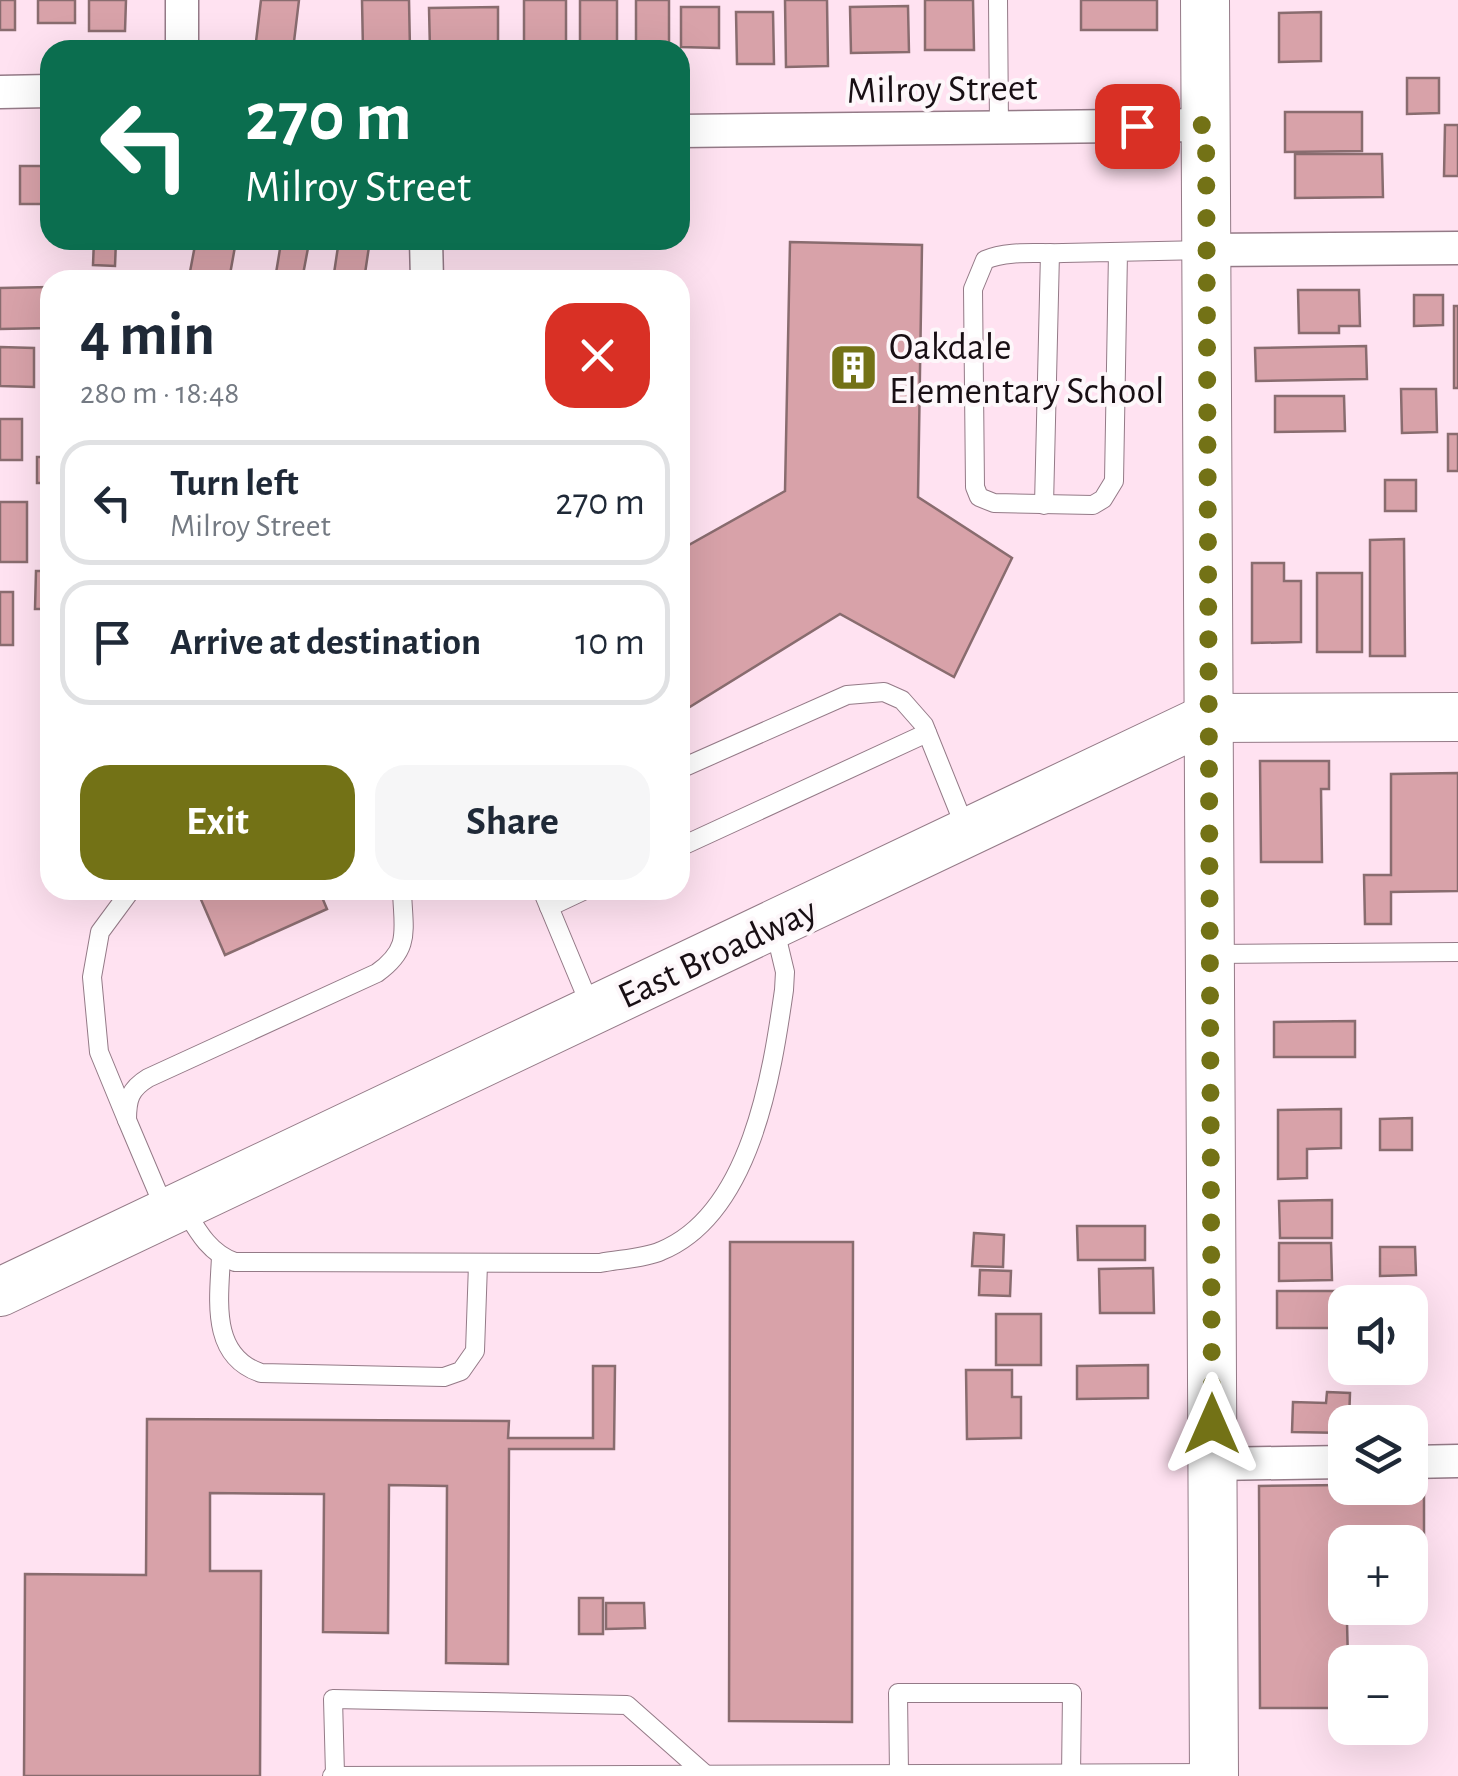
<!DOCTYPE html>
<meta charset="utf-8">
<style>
:root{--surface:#fff;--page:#f6f6f7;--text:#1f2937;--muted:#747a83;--line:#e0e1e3;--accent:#737216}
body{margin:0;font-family:"Alegreya Sans",sans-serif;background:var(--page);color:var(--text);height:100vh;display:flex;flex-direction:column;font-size:38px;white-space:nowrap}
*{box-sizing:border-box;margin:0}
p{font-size:32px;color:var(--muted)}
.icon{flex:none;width:55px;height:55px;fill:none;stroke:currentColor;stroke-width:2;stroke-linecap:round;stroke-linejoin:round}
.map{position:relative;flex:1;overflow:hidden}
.sheet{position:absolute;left:40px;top:270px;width:650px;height:630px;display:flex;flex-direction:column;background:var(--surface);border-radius:30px;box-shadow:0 10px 40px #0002}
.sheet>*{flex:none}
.guide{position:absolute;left:40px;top:40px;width:650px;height:210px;border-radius:30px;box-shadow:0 10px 40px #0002;background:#0b6e4f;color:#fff;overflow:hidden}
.tools{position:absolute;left:1328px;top:1285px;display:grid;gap:20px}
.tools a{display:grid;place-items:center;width:100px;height:100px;border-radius:20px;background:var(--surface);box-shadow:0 10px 40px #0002;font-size:50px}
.pin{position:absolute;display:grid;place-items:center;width:85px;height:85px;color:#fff;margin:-42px;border-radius:20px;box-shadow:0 5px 15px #0006}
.me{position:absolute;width:110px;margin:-55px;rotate:0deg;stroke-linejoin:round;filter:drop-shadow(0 0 8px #0008)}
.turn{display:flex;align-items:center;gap:35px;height:210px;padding:0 40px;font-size:45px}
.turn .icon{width:130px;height:130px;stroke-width:2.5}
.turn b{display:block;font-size:70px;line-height:85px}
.round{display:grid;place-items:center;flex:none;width:105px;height:105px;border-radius:30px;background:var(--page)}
.headline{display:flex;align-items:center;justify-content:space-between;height:170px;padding:0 40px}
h1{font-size:60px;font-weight:700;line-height:75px}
.cta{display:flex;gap:20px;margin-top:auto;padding:20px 40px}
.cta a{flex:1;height:115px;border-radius:30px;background:var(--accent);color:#fff;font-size:40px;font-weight:700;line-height:115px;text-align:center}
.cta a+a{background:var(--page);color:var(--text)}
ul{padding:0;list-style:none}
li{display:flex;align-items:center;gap:30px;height:125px;margin:0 20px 15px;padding:0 20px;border:5px solid var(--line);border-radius:30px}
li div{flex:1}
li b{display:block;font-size:38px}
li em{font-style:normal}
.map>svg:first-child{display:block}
.building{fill:#d8a2a9;stroke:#896c6f;stroke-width:2.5}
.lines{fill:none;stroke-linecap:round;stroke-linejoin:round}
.lane-casing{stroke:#947a87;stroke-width:20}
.street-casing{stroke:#947a87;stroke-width:35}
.secondary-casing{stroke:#947a87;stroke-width:50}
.lane{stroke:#fff;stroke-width:18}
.street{stroke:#fff;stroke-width:32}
.secondary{stroke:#fff;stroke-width:48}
.route{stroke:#737216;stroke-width:18;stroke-dasharray:0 32.4}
.labels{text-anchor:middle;stroke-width:8;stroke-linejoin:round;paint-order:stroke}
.street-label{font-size:38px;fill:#180f14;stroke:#fdf7fa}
.poi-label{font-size:38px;fill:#180f14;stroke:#fdf7fa;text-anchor:start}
</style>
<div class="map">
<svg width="1458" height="1776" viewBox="0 0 1458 1776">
<rect width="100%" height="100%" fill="#ffe2f1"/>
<g class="building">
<rect x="0" y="0" width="15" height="30"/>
<rect x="38" y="0" width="37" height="23"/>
<polygon points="89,0 126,0 125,31 89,31"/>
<polygon points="261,0 299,0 293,50 255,50"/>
<polygon points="362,0 409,0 410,50 363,50"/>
<rect x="524" y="0" width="42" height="50"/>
<rect x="580" y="0" width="37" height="50"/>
<rect x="636" y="0" width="33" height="50"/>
<polygon points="785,0 827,0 828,66 786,67"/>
<polygon points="925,0 973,0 974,50 925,50"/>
<rect x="1081" y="0" width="76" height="30"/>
<polygon points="908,6 909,52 851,53 850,7"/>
<polygon points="498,7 498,50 430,50 429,8"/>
<polygon points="681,7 719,7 719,48 681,47"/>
<polygon points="736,12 773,12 774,64 737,64"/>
<polygon points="1321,12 1321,61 1279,62 1279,13"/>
<polygon points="1407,78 1439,78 1439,113 1407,114"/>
<polygon points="1285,112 1362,112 1362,151 1285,152"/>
<polygon points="1445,125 1458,125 1458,176 1444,176"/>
<polygon points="1295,154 1382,154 1383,197 1295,198"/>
<rect x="20" y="166" width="30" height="38"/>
<polygon points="94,240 116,240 115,266 93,265"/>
<polygon points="196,240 236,241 229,280 189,277"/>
<polygon points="339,240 370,240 364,280 333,280"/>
<polygon points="790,242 922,245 918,497 1012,558 954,677 840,614 680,713 680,550 785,491"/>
<polygon points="281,243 308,248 302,280 275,279"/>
<polygon points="50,287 50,328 0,329 0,288"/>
<polygon points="1298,290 1359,290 1360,326 1339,326 1339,333 1299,333"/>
<polygon points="1414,295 1443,295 1443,325 1414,326"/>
<rect x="1454" y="306" width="4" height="82"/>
<polygon points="1366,346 1367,379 1256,381 1255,348"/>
<polygon points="0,347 34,348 34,387 0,386"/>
<polygon points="1401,389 1436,389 1437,432 1402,433"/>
<polygon points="1275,396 1344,396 1345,431 1275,432"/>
<rect x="0" y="419" width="22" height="41"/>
<rect x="1448" y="434" width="10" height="37"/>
<rect x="37" y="457" width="13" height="26"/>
<rect x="1385" y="480" width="31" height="31"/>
<rect x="0" y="502" width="27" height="60"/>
<polygon points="1404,539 1405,656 1370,656 1370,540"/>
<polygon points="1252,563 1284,563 1284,581 1301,581 1301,642 1252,643"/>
<polygon points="36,571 50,571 50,609 35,609"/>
<rect x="1317" y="573" width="45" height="79"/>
<rect x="0" y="592" width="13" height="53"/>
<polygon points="1260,761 1329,761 1329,789 1321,789 1322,862 1261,862"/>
<polygon points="1458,773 1458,891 1391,892 1391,924 1365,924 1364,875 1391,875 1391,774"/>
<polygon points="211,890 319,890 327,909 225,955 199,895"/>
<polygon points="1355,1021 1355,1057 1274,1057 1274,1022"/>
<polygon points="1341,1109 1341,1148 1307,1149 1307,1178 1278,1179 1278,1110"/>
<polygon points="1412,1118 1412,1150 1380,1150 1380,1119"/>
<polygon points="1332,1200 1332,1238 1280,1238 1279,1201"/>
<polygon points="1077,1226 1145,1226 1145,1260 1078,1260"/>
<polygon points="974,1233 1004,1235 1003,1267 972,1266"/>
<polygon points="730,1242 853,1242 852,1722 729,1721"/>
<polygon points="1279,1243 1331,1243 1332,1280 1279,1281"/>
<polygon points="1380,1247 1415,1247 1416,1275 1380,1276"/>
<polygon points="1153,1268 1154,1313 1100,1313 1099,1269"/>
<polygon points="980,1270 1011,1271 1010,1296 979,1295"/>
<rect x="1277" y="1291" width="65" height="37"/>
<polygon points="1387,1299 1419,1299 1419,1321 1410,1322 1410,1302 1387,1302"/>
<rect x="996" y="1314" width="45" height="51"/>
<polygon points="1148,1365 1148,1398 1077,1399 1077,1366"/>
<polygon points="593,1366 615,1366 614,1449 509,1449 508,1664 446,1663 447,1486 389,1485 388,1633 323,1632 324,1494 210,1493 210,1571 261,1571 260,1776 24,1776 25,1574 146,1575 147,1419 509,1421 508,1438 593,1438"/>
<polygon points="966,1370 1012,1370 1012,1397 1021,1397 1021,1438 967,1439"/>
<polygon points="1327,1392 1350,1393 1349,1422 1345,1422 1345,1433 1292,1432 1293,1402 1326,1403"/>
<polygon points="1345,1485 1424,1485 1424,1591 1410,1591 1410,1542 1345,1542 1348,1662 1345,1662 1345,1708 1260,1708 1259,1486"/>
<rect x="579" y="1598" width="24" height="36"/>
<polygon points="606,1603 644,1603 645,1628 606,1629"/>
</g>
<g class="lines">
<defs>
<g id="lane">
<polyline points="998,0 999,127"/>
<path d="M1118,252L1114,481L1103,499L1093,505L994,503L979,497L975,487L973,289L985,260C1008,250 1037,254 1063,253C1110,252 1158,251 1206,250"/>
<polyline points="1044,505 1050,253"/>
<polyline points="680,769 847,695 884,692 902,700 924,725 967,832"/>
<polyline points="680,847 927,733"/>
<path d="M131,890L100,932L92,977L99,1052L127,1120C127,1099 130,1089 148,1078L377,973C412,948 403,930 402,890"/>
<polyline points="542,890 592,1010"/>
<polyline points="549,907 585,890"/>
<polyline points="1214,954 1458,952"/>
<polyline points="127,1120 166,1212"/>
<path d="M182,1205C196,1228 208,1253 235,1262L600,1263C619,1259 643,1259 661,1251C751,1214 772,1074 784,990L785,972L774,926"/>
<path d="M221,1257C219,1300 210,1356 261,1373L444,1377L461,1371L475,1351L478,1264"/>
<polyline points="335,1774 333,1699 627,1705 705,1774"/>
<polyline points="899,1774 898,1693 1072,1693 1071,1776"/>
<polyline points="332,1776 1214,1773"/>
</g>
<g id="street">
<polyline points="182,50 182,0"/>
<polyline points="0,92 50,91"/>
<polyline points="680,131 1206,125"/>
<polyline points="426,240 427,280"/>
<polyline points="1206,250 1458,248"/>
<polyline points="1410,1462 1458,1461"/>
<polyline points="1213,1464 1345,1462"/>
</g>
<g id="secondary">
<polyline points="1205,0 1214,1776"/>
<polyline points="0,1292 1208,718 1458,717"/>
</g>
</defs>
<use href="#lane" class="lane-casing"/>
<use href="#street" class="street-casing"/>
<use href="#secondary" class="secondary-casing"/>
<use href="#lane" class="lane"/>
<use href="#street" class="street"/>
<use href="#secondary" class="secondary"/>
</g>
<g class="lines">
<polyline class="route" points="1137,126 1206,125 1212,1424"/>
</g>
<defs>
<symbol id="building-square" viewBox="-11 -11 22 22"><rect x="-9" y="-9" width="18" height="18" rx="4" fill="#737216" stroke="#fdf7fa"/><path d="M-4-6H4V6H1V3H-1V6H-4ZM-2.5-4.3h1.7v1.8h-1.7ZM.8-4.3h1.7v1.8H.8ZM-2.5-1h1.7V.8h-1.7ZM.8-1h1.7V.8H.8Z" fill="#fff"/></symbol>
</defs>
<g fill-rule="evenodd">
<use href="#building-square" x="826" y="340" width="55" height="55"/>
</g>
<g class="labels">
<g class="street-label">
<text transform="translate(942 88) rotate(-1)" y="13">Milroy Street</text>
<text transform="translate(717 952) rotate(-25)" y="13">East Broadway</text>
</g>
<g class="poi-label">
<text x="889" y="359">Oakdale<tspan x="889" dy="44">Elementary School</tspan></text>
</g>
</g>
</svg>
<div class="tools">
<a><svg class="icon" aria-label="sound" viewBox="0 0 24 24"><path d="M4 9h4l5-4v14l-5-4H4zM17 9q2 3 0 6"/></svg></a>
<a><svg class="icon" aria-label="layers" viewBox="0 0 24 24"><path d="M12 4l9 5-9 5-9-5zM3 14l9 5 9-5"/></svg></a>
<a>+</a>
<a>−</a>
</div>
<div class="pin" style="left:1137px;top:126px;background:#d93025"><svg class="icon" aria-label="arrive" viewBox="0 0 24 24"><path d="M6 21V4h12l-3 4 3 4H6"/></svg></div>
<svg class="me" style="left:1212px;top:1424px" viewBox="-20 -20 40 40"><path d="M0-17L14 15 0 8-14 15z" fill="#737216" stroke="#fff" stroke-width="4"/></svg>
<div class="guide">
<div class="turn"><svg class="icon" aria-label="left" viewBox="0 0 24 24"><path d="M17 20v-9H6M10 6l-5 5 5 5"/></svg><div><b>270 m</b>Milroy Street</div></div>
</div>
<section class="sheet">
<div class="headline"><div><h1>4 min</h1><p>280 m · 18:48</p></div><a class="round" style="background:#d93025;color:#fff"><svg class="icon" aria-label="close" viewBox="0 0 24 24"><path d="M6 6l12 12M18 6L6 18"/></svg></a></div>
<ul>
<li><svg class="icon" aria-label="left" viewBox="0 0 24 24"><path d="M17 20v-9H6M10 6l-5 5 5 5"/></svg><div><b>Turn left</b><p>Milroy Street</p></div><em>270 m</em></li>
<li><svg class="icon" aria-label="arrive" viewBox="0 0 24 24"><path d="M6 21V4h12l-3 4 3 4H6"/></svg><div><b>Arrive at destination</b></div><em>10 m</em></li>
</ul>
<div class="cta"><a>Exit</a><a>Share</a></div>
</section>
</div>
